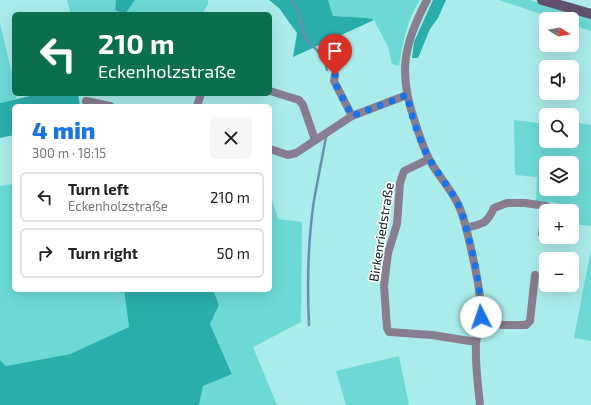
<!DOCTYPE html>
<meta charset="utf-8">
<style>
:root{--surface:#fff;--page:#f6f6f6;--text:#202124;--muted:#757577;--line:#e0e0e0;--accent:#1a73e8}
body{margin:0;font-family:"Exo 2",sans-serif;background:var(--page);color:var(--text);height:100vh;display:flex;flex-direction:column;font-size:15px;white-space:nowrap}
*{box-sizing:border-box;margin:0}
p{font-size:13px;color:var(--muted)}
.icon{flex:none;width:22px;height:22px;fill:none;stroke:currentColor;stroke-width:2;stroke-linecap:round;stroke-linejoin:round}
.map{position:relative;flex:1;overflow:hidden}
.details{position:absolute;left:12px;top:104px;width:260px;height:188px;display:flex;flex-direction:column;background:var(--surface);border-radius:6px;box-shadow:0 4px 16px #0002}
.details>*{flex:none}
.top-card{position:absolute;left:12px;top:12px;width:260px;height:84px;border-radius:6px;box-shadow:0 4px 16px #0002;background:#0b6e4f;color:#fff;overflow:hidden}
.needle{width:26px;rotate:101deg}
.buttons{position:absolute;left:539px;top:12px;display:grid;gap:8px}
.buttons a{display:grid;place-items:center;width:40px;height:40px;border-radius:6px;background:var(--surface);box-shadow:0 4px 16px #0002;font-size:20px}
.pin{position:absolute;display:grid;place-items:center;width:34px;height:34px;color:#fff;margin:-41px -17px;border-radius:50% 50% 50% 0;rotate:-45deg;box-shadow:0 0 4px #0007}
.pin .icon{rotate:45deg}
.me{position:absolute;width:44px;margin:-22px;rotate:356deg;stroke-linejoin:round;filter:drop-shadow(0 0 3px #0008)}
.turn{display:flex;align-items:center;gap:14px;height:84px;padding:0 20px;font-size:18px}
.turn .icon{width:52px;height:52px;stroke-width:2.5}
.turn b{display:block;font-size:28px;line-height:34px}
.round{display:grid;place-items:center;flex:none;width:42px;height:42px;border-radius:6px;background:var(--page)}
.head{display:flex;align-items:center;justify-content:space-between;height:68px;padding:0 20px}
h1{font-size:24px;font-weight:800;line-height:30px;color:var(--accent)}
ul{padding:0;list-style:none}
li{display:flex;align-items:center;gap:12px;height:50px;margin:0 8px 6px;padding:0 12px;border:2px solid var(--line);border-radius:6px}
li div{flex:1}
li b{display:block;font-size:15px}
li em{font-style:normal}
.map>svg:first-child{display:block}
.green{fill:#6cd9d5;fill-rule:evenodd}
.forest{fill:#2aaeac}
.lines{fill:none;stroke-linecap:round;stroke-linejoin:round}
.stream{stroke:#6a8fb3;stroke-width:2.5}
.street{stroke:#897e90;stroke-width:8}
.secondary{stroke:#61516b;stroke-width:10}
.route{stroke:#1a73e8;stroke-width:7;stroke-dasharray:0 12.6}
.labels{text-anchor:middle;stroke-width:3.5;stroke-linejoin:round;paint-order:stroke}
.street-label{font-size:13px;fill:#001716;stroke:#fefefe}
</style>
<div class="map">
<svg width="591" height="405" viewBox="0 0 591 405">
<rect width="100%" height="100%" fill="#a9ece9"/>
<g class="green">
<polygon points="67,0 116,0 115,10 125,13 135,0 208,0 208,4 202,14 71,14"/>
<path d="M328,0H420C407,19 403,43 399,66L392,64L388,47L374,20L368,18L333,16Z"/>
<polygon points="499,0 530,0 591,19 591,31 572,25 572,19 556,19"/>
<polygon points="0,23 14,83 14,94 16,94 16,99 0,103"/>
<path d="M514,120L546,124V141H572V122L591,125V226L572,224V211H558L557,203L536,201L537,177L515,175ZM546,163H572V189H546Z"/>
<polygon points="14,184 14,290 124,290 129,327 70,354 6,366 0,360 0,186"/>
<polygon points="270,193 278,219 302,222 301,322 253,347 277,405 199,405 203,386 232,373 210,324 219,305 213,290 270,290"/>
<polygon points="591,249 591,341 574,338"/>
<polygon points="399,356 409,405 346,405 336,371"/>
</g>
<g class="forest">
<polygon points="116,0 135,0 125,14 115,10"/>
<polygon points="269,0 328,0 333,16 368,18 374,20 293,57 297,33 279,8"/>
<polygon points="433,0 446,0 438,18 430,29 418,58 412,58 414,42"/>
<polygon points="39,94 78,94 80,106 14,106 14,135 0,138 0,103"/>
<polygon points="124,290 213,290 219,305 210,324 232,374 203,386 199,405 0,405 0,360 6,366 70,354 129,327"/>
</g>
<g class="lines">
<g class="stream">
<path d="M291,0C302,10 299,26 306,38C311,46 321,52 325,61C326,63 326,68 327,70"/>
<path d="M309,325C307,284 308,241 314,200C318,179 322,158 326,137"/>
</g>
<g class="street">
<path d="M427,0C403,45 398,74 415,122C419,134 423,147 429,159C437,174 449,187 457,202C463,213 466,227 469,240C474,262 480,286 481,309C481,321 477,332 476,344C475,364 478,385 480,405"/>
<polyline points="335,75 334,81 352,116"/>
<polyline points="270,91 299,100 303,105 315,140"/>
<polyline points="86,101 110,106"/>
<polyline points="197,106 201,94"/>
<polyline points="270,149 288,155 296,153 352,116 407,95"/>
<polyline points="429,159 404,171 400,183 397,224 388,253 384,286 387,328 389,332 432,335 476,342"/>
<path d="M466,228C483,223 486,225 494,208L507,203H525L546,206L542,234"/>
<polyline points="481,321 503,325 526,325 530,321 535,275"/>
</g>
<polyline class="secondary" points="542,0 591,14"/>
</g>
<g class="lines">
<path class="route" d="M335,75L334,81L352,116L407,95C412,117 419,140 430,160C440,177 453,192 461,210C471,243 481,283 481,317"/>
</g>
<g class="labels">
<g class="street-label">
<text transform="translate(381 232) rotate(-81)" y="5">Birkenriedstraße</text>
</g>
</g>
</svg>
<div class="buttons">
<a><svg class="needle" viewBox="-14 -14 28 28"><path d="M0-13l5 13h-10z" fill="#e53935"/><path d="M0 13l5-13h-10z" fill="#757577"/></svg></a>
<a><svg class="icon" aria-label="sound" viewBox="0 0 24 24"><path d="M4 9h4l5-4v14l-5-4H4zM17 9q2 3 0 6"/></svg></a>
<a><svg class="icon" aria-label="search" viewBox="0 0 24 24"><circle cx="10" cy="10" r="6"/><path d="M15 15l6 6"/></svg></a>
<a><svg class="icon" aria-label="layers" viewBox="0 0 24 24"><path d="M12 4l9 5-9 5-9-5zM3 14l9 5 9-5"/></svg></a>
<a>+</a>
<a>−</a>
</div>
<div class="pin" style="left:335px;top:75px;background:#d93025"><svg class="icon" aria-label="arrive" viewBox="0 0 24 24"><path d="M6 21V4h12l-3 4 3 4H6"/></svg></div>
<svg class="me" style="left:481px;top:317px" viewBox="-20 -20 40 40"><circle r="19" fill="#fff"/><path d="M0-13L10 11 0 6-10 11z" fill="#1a73e8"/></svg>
<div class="top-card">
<div class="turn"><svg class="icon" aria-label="left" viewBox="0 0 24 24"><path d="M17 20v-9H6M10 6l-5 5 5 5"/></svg><div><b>210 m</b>Eckenholzstraße</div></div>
</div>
<section class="details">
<div class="head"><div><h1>4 min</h1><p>300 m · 18:15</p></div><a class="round"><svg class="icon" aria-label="close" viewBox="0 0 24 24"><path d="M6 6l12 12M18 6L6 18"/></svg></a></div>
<ul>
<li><svg class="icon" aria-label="left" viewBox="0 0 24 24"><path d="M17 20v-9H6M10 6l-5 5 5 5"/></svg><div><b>Turn left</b><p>Eckenholzstraße</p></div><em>210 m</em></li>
<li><svg class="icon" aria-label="right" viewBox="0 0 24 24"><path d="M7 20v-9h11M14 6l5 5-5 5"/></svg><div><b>Turn right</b></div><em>50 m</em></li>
</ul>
</section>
</div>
